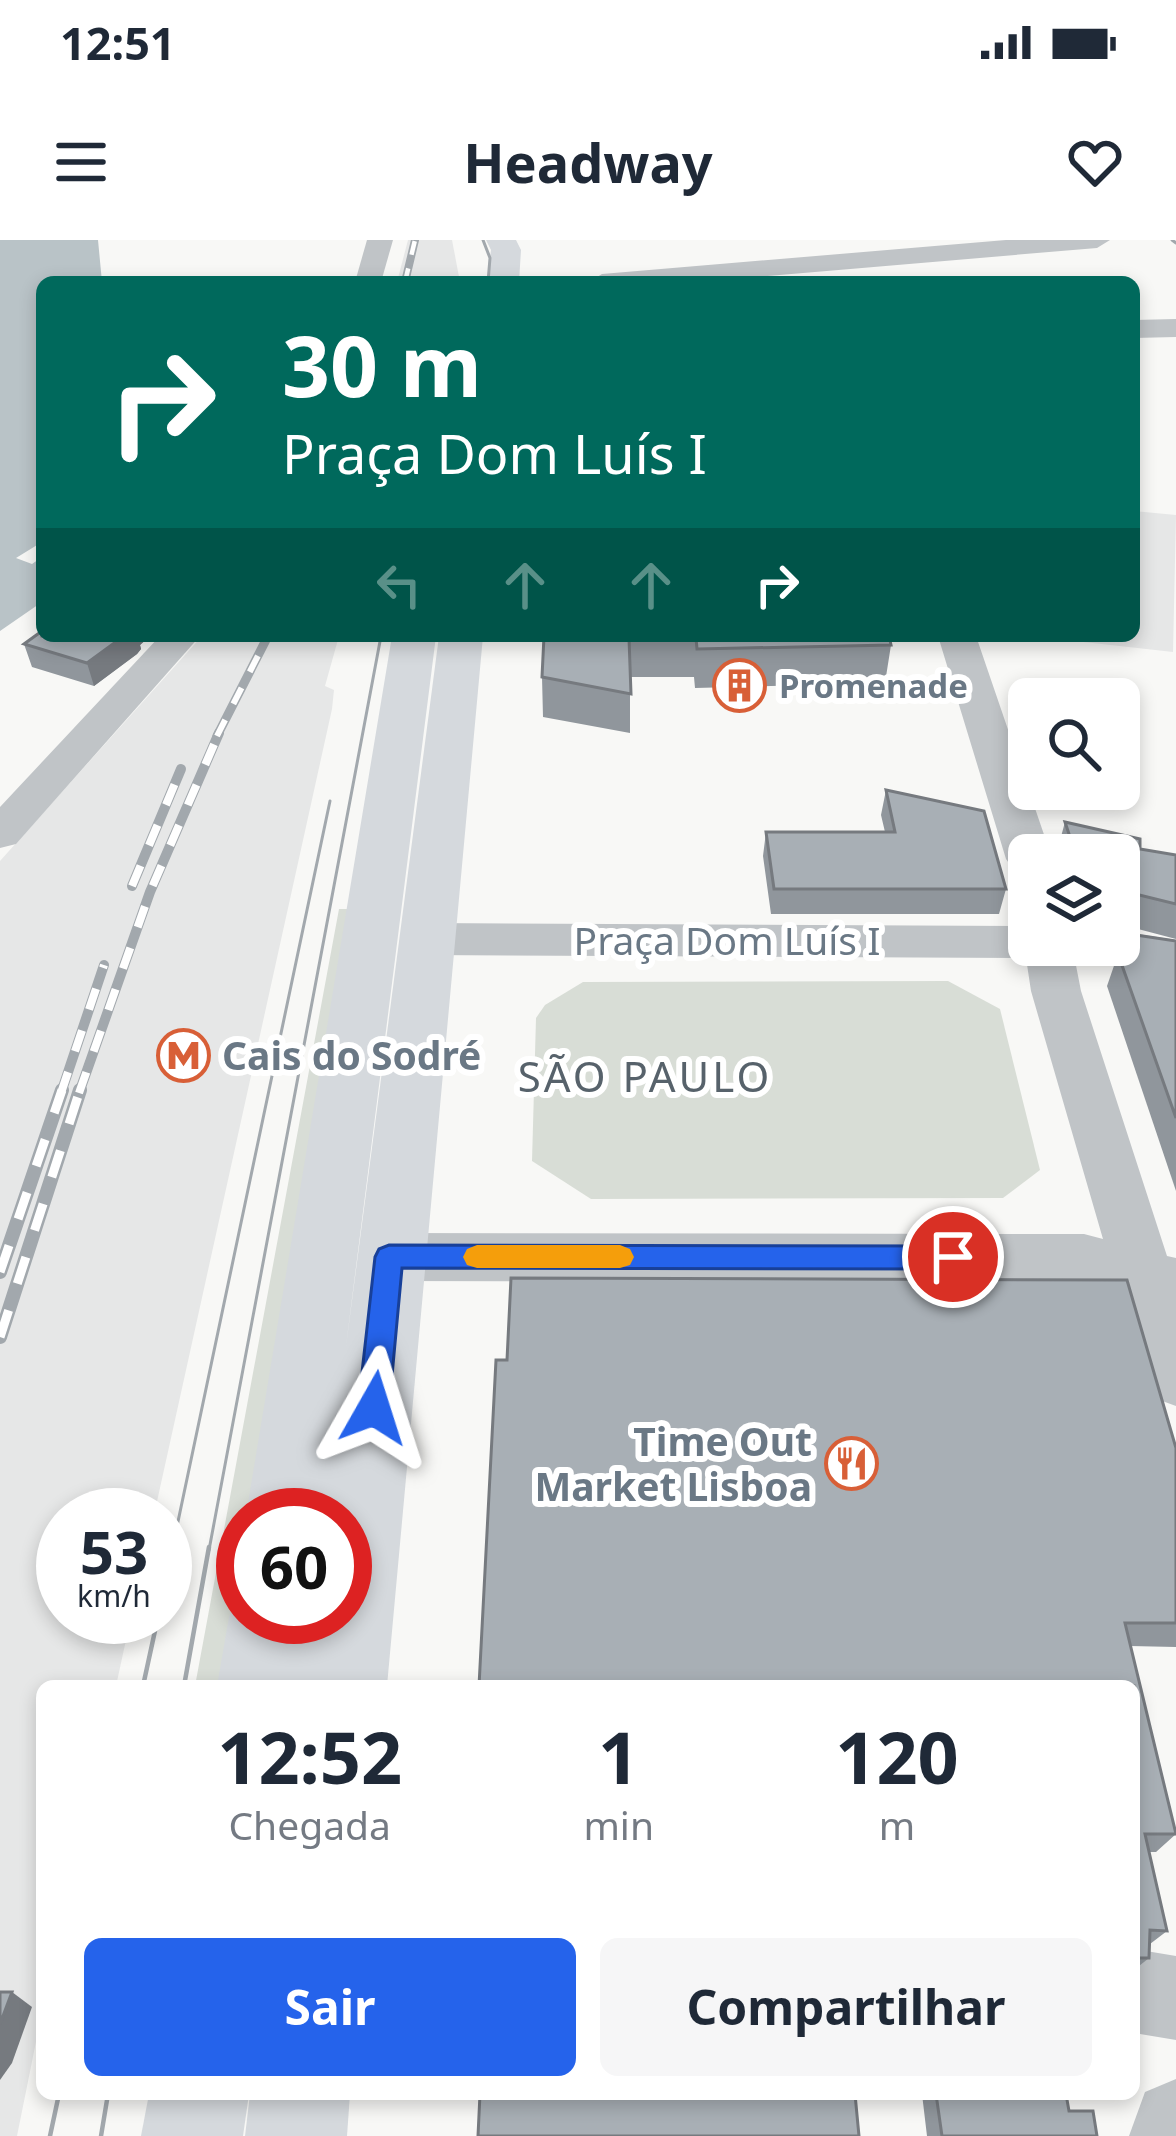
<!DOCTYPE html>
<html lang="pt">
<meta charset="utf-8">
<style>
:root{--surface:#fff;--page:#f6f6f7;--text:#1f2937;--muted:#747a83;--accent:#2563eb}
body{margin:0;font-family:"Noto Sans",sans-serif;background:var(--page);color:var(--text);height:100vh;display:flex;flex-direction:column;font-size:45px;white-space:nowrap}
*{box-sizing:border-box;margin:0}
p{font-size:39px;color:var(--muted)}
.icon{flex:none;width:66px;height:66px;fill:none;stroke:currentColor;stroke-width:2;stroke-linecap:round;stroke-linejoin:round}
.map{position:relative;flex:1;overflow:hidden}
.sheet{position:absolute;left:36px;top:1440px;width:1104px;height:420px;display:flex;flex-direction:column;background:var(--surface);border-radius:18px;box-shadow:0 6px 18px #0003}
.sheet>*{flex:none}
.top-card{position:absolute;left:36px;top:36px;width:1104px;height:366px;border-radius:18px;box-shadow:0 6px 18px #0003;background:#00695c;color:#fff;overflow:hidden}
.controls{position:absolute;left:1008px;top:438px;display:grid;gap:24px}
.controls a{display:grid;place-items:center;width:132px;height:132px;border-radius:18px;background:var(--surface);box-shadow:0 6px 18px #0003;font-size:60px}
.speed{position:absolute;left:36px;top:1248px;display:flex;gap:24px;font-size:60px;font-weight:700;text-align:center}
.speed>*{display:grid;place-content:center;width:156px;height:156px;border-radius:50%;background:var(--surface);box-shadow:0 6px 18px #0003;line-height:1}
.speed small{font-size:30px;font-weight:400}
.speed .limit{border:18px solid #d22;background:#fff;color:#111}
.pin{position:absolute;display:grid;place-items:center;width:102px;height:102px;color:#fff;margin:-51px;border:6px solid #fff;border-radius:50%;box-shadow:0 3px 12px #0007}
.me{position:absolute;width:132px;margin:-66px;rotate:6deg;stroke-linejoin:round;filter:drop-shadow(0 0 9px #0008)}
.turn{display:flex;align-items:center;gap:42px;height:252px;padding:0 48px;font-size:54px}
.turn .icon{width:156px;height:156px;stroke-width:2.5}
.turn b{display:block;font-size:84px;line-height:102px}
.lanes{display:flex;align-items:center;height:114px;padding:0 48px;background:#0003;justify-content:center;gap:60px;direction:ltr}
.lanes .off{opacity:.35}
.eta{display:flex;justify-content:space-evenly;align-items:center;height:204px;text-align:center}
.eta b{font-size:72px;font-weight:700;line-height:84px}
.primary-button{display:flex;gap:24px;margin-top:auto;padding:24px 48px}
.primary-button a{flex:1;height:138px;border-radius:18px;background:var(--accent);color:#fff;font-size:48px;font-weight:700;line-height:138px;text-align:center}
.primary-button a+a{background:var(--page);color:var(--text)}
.status{display:flex;justify-content:space-between;align-items:center;height:84px;padding:0 60px;background:var(--surface);direction:ltr}
.status svg{height:33px;fill:currentColor}
header{display:flex;justify-content:space-between;align-items:center;height:156px;padding:0 48px;background:var(--surface);font-size:54px;font-weight:700}
.map>svg:first-child{display:block}
.built{fill:#e6e7e7}
.green{fill:#d8ddd6}
.water{fill:#b9c3c7}
.lines{fill:none;stroke-linecap:round;stroke-linejoin:round}
.minor{fill:#c0c4c7;fill-rule:evenodd}
.major{fill:#d5d9dd;fill-rule:evenodd}
.tram-far1{stroke:#a2a8ad;stroke-width:3}
.tram{stroke:#a2a8ad;stroke-width:4.5}
.rail-far3-casing{stroke:#a2a8ad;stroke-width:8}
.rail-far2-casing{stroke:#a2a8ad;stroke-width:9}
.rail-far1-casing{stroke:#a2a8ad;stroke-width:10}
.rail-casing{stroke:#a2a8ad;stroke-width:14}
.rail-far3{stroke:#fff;stroke-width:4.5;stroke-dasharray:14;stroke-linecap:butt}
.rail-far2{stroke:#fff;stroke-width:6;stroke-dasharray:18;stroke-linecap:butt}
.rail-far1{stroke:#fff;stroke-width:8;stroke-dasharray:22;stroke-linecap:butt}
.rail{stroke:#fff;stroke-width:9;stroke-dasharray:28;stroke-linecap:butt}
.wall{fill:#90969c}
.shaded-wall{fill:#767a7f}
.building{fill:#a8afb5;stroke:#767a7f;stroke-width:3}
.route{fill:#2563eb;stroke:#184099;stroke-width:3}
.slow{fill:#f59e0b}
.labels{text-anchor:middle;stroke-width:12;stroke-linejoin:round;paint-order:stroke}
.far-poi-label{font-size:33px;font-weight:bold;fill:#6a7885;stroke:#fff;text-anchor:start}
.street-label{font-size:39px;fill:#6a7885;stroke:#fff}
.poi-label{font-size:39px;font-weight:bold;fill:#6a7885;stroke:#fff;text-anchor:start}
.neighbourhood-label{font-size:42px;letter-spacing:3px;fill:#57626b;stroke:#fff}
</style>
<div class="status"><b>12:51</b><svg viewBox="0 0 49 12"><path d="M0 12V9h3v3zM5 12V6h3v6zM10 12V3h3v9zM15 12V0h3v12zM26 1h20v11H26zM47 4h2v5h-2z"/></svg></div>
<header><svg class="icon" aria-label="menu" viewBox="0 0 24 24"><path d="M4 6h16M4 12h16M4 18h16"/></svg>Headway<svg class="icon" aria-label="heart" viewBox="0 0 24 24"><path d="M12 20l-8-8c-3-5 5-10 8-4 3-6 11-1 8 4z"/></svg></header>
<div class="map">
<svg width="1176" height="1896" viewBox="0 0 1176 1896">
<rect width="100%" height="100%" fill="#f8f8f6"/>
<g class="built">
<polygon points="408,0 452,0 460,42 397,42"/>
<polygon points="1134,271 1176,275 1173,412 1030,396 1134,396"/>
<polygon points="202,396 339,396 325,446 334,450 332,469 154,1275 63,1275 63,1377 131,1377 116,1446 42,1446 42,1772 17,1896 0,1896 0,621"/>
</g>
<g class="green">
<polygon points="339,669 354,669 261,1275 243,1275 243,1377 234,1446 195,1446"/>
<polygon points="948,741 1000,769 1040,930 1003,958 591,959 532,921 536,778 545,765 583,742"/>
</g>
<polygon class="water" points="0,0 98,0 102,42 42,42 42,302 16,318 32,324 42,317 42,362 0,391"/>
<g class="lines">
<g class="minor">
<polygon points="367,0 393,0 381,42 355,42"/>
<polygon points="1006,0 1110,0 1097,8 696,42 589,42 602,34"/>
<polygon points="1176,79 1176,97 1134,98 1134,80"/>
<polygon points="160,396 200,396 16,604 0,608 0,567"/>
<polygon points="938,396 976,396 1051,615 1029,615 1029,633 1013,629 1006,619"/>
<polygon points="426,683 1029,686 1029,705 1072,705 1081,751 1167,1016 1176,1018 1176,1166 1154,1158 1119,1051 1084,1042 390,1041 369,1034 360,1017 369,1000 390,993 1084,994 1103,999 1031,751 1026,718 426,715 409,710 402,699 409,688"/>
<polygon points="1119,691 1176,700 1176,732 1091,716 1084,705 1119,705"/>
<polygon points="1134,1709 1176,1716 1176,1800 1134,1793"/>
<polygon points="1176,1839 1176,1896 1129,1896 1145,1852"/>
</g>
<g class="major">
<polygon points="486,0 516,0 521,10 519,42 487,42 491,10"/>
<polygon points="392,396 436,396 346,1106 439,396 483,396 387,1446 217,1446 229,1377 241,1349 243,1377 345,1377 345,1275 246,1275"/>
<polygon points="149,1854 249,1854 243,1896 141,1896"/>
<polygon points="250,1854 350,1854 347,1896 245,1896"/>
</g>
<g class="tram-far1">
<polyline points="483,0 490,18 488,42"/>
<polyline points="1172,0 1176,3"/>
<polyline points="172,1310 330,561"/>
<polyline points="209,1310 381,396"/>
</g>
<g class="tram">
<polyline points="165,1342 172,1307"/>
<polyline points="143,1446 158,1377"/>
<polyline points="184,1446 209,1307"/>
<polyline points="50,1896 59,1854"/>
<polyline points="101,1896 108,1854"/>
</g>
<defs>
<polyline id="rail-far3" points="405,42 415,0"/>
<polyline id="rail-far2" points="217,496 268,396"/>
<g id="rail-far1">
<polyline points="132,646 181,529"/>
<polyline points="61,853 104,725"/>
<polyline points="79,853 150,652 219,493"/>
</g>
<g id="rail">
<polyline points="0,1032 62,850"/>
<polyline points="0,1097 80,850"/>
</g>
</defs>
<use href="#rail-far3" class="rail-far3-casing"/>
<use href="#rail-far2" class="rail-far2-casing"/>
<use href="#rail-far1" class="rail-far1-casing"/>
<use href="#rail" class="rail-casing"/>
<use href="#rail-far3" class="rail-far3"/>
<use href="#rail-far2" class="rail-far2"/>
<use href="#rail-far1" class="rail-far1"/>
<use href="#rail" class="rail"/>
</g>
<g class="wall">
<polygon points="42,396 150,396 140,405 141,409 137,414 94,446 32,427 24,404"/>
<polygon points="544,396 889,396 891,405 885,443 695,448 694,437 630,437 630,493 543,477 542,437"/>
<polygon points="886,550 1006,649 999,674 771,674 763,616 766,592 885,592 881,575"/>
<polygon points="1065,582 1140,609 1176,615 1176,699 1119,684 1119,615 1056,615"/>
<polygon points="1176,701 1176,951 1107,746 1118,714"/>
<polygon points="1176,1208 1176,1407 1130,1406 1176,1594 1156,1612 1149,1612 1167,1691 1150,1704 1149,1718 1134,1730 1134,1446 479,1446"/>
<polygon points="922,1854 1066,1854 1069,1871 1097,1896 927,1896"/>
</g>
<g class="shaded-wall">
<polygon points="124,396 150,396 140,405 141,409 137,414 94,446 87,423"/>
<polygon points="12,1752 32,1767 12,1823 0,1840 0,1784"/>
</g>
<g class="building">
<polygon points="42,391 42,396 124,396 87,423 24,404"/>
<polygon points="544,396 889,396 891,405 697,409 696,398 629,398 631,454 542,437"/>
<polygon points="886,550 984,571 1006,649 774,649 766,592 895,592"/>
<polygon points="1065,582 1140,599 1140,609 1176,615 1176,664 1119,650 1119,615 1076,615"/>
<polygon points="1136,695 1176,701 1176,878 1118,714"/>
<polygon points="511,1038 1127,1040 1176,1208 1176,1383 1125,1383 1176,1594 1145,1594 1167,1691 1150,1690 1149,1718 1134,1718 1134,1446 479,1446 496,1120 507,1120"/>
<polygon points="0,1752 12,1752 0,1784"/>
<polygon points="480,1854 855,1854 859,1896 478,1896"/>
<polygon points="936,1854 1066,1854 1069,1871 1093,1871 1097,1896 942,1896"/>
</g>
<polygon class="route" points="389,1005 953,1006 963,1009 967,1017 963,1025 953,1029 402,1028 389,1168 384,1178 374,1182 363,1178 358,1168 375,1017 379,1009"/>
<polygon class="slow" points="477,1005 620,1005 630,1009 634,1017 630,1025 620,1028 477,1028 467,1025 463,1017 467,1009"/>
<defs>
<symbol id="building-ring" viewBox="-11 -11 22 22"><circle r="9.5" fill="#fff" stroke="#d85f37" stroke-width="1.5"/><path d="M-4-6H4V6H1V3H-1V6H-4ZM-2.5-4.3h1.7v1.8h-1.7ZM.8-4.3h1.7v1.8H.8ZM-2.5-1h1.7V.8h-1.7ZM.8-1h1.7V.8H.8Z" fill="#d85f37"/></symbol>
<symbol id="metro-ring" viewBox="-11 -11 22 22"><circle r="9.5" fill="#fff" stroke="#d85f37" stroke-width="1.5"/><path d="M-5.5 5V-5H-3L0 0L3-5H5.5V5H3V-.5L0 4L-3-.5V5Z" fill="#d85f37"/></symbol>
<symbol id="restaurant-ring" viewBox="-11 -11 22 22"><circle r="9.5" fill="#fff" stroke="#d85f37" stroke-width="1.5"/><path d="M-5-6h1v4h1v-4h1v4h1v-4h1v5L-1.5 .5V6h-2V.5L-5-1ZM5-6V6H3V1.5H1.5Q1.5-4 5-6Z" fill="#d85f37"/></symbol>
</defs>
<g fill-rule="evenodd">
<use href="#building-ring" x="710" y="416" width="59" height="59"/>
<use href="#metro-ring" x="154" y="786" width="59" height="59"/>
<use href="#restaurant-ring" x="822" y="1194" width="59" height="59"/>
</g>
<g class="labels">
<g class="far-poi-label">
<text x="779" y="458">Promenade</text>
</g>
<g class="street-label">
<text x="727" y="715">Praça Dom Luís I</text>
</g>
<g class="poi-label">
<text x="222" y="830">Cais do Sodré</text>
<text x="812" y="1216" text-anchor="end">Time Out<tspan x="812" dy="45">Market Lisboa</tspan></text>
</g>
<g class="neighbourhood-label">
<text x="645" y="852">SÃO PAULO</text>
</g>
</g>
</svg>
<div class="controls">
<a><svg class="icon" aria-label="search" viewBox="0 0 24 24"><circle cx="10" cy="10" r="6"/><path d="M15 15l6 6"/></svg></a>
<a><svg class="icon" aria-label="layers" viewBox="0 0 24 24"><path d="M12 4l9 5-9 5-9-5zM3 14l9 5 9-5"/></svg></a>
</div>
<div class="speed"><div>53<small>km/h</small></div><div class="limit">60</div></div>
<div class="pin" style="left:953px;top:1017px;background:#d93025"><svg class="icon" aria-label="arrive" viewBox="0 0 24 24"><path d="M6 21V4h12l-3 4 3 4H6"/></svg></div>
<svg class="me" style="left:374px;top:1168px" viewBox="-20 -20 40 40"><path d="M0-17L14 15 0 8-14 15z" fill="#2563eb" stroke="#fff" stroke-width="4"/></svg>
<div class="top-card">
<div class="turn"><svg class="icon" aria-label="right" viewBox="0 0 24 24"><path d="M7 20v-9h11M14 6l5 5-5 5"/></svg><div><b>30 m</b>Praça Dom Luís I</div></div>
<div class="lanes"><svg class="icon off" aria-label="left" viewBox="0 0 24 24"><path d="M17 20v-9H6M10 6l-5 5 5 5"/></svg><svg class="icon off" aria-label="ahead" viewBox="0 0 24 24"><path d="M12 20V5M6 11l6-6 6 6"/></svg><svg class="icon off" aria-label="ahead" viewBox="0 0 24 24"><path d="M12 20V5M6 11l6-6 6 6"/></svg><svg class="icon" aria-label="right" viewBox="0 0 24 24"><path d="M7 20v-9h11M14 6l5 5-5 5"/></svg></div>
</div>
<section class="sheet">
<div class="eta">
<div><b>12:52</b><p>Chegada</p></div>
<div><b>1</b><p>min</p></div>
<div><b>120</b><p>m</p></div>
</div>
<div class="primary-button"><a>Sair</a><a>Compartilhar</a></div>
</section>
</div>
